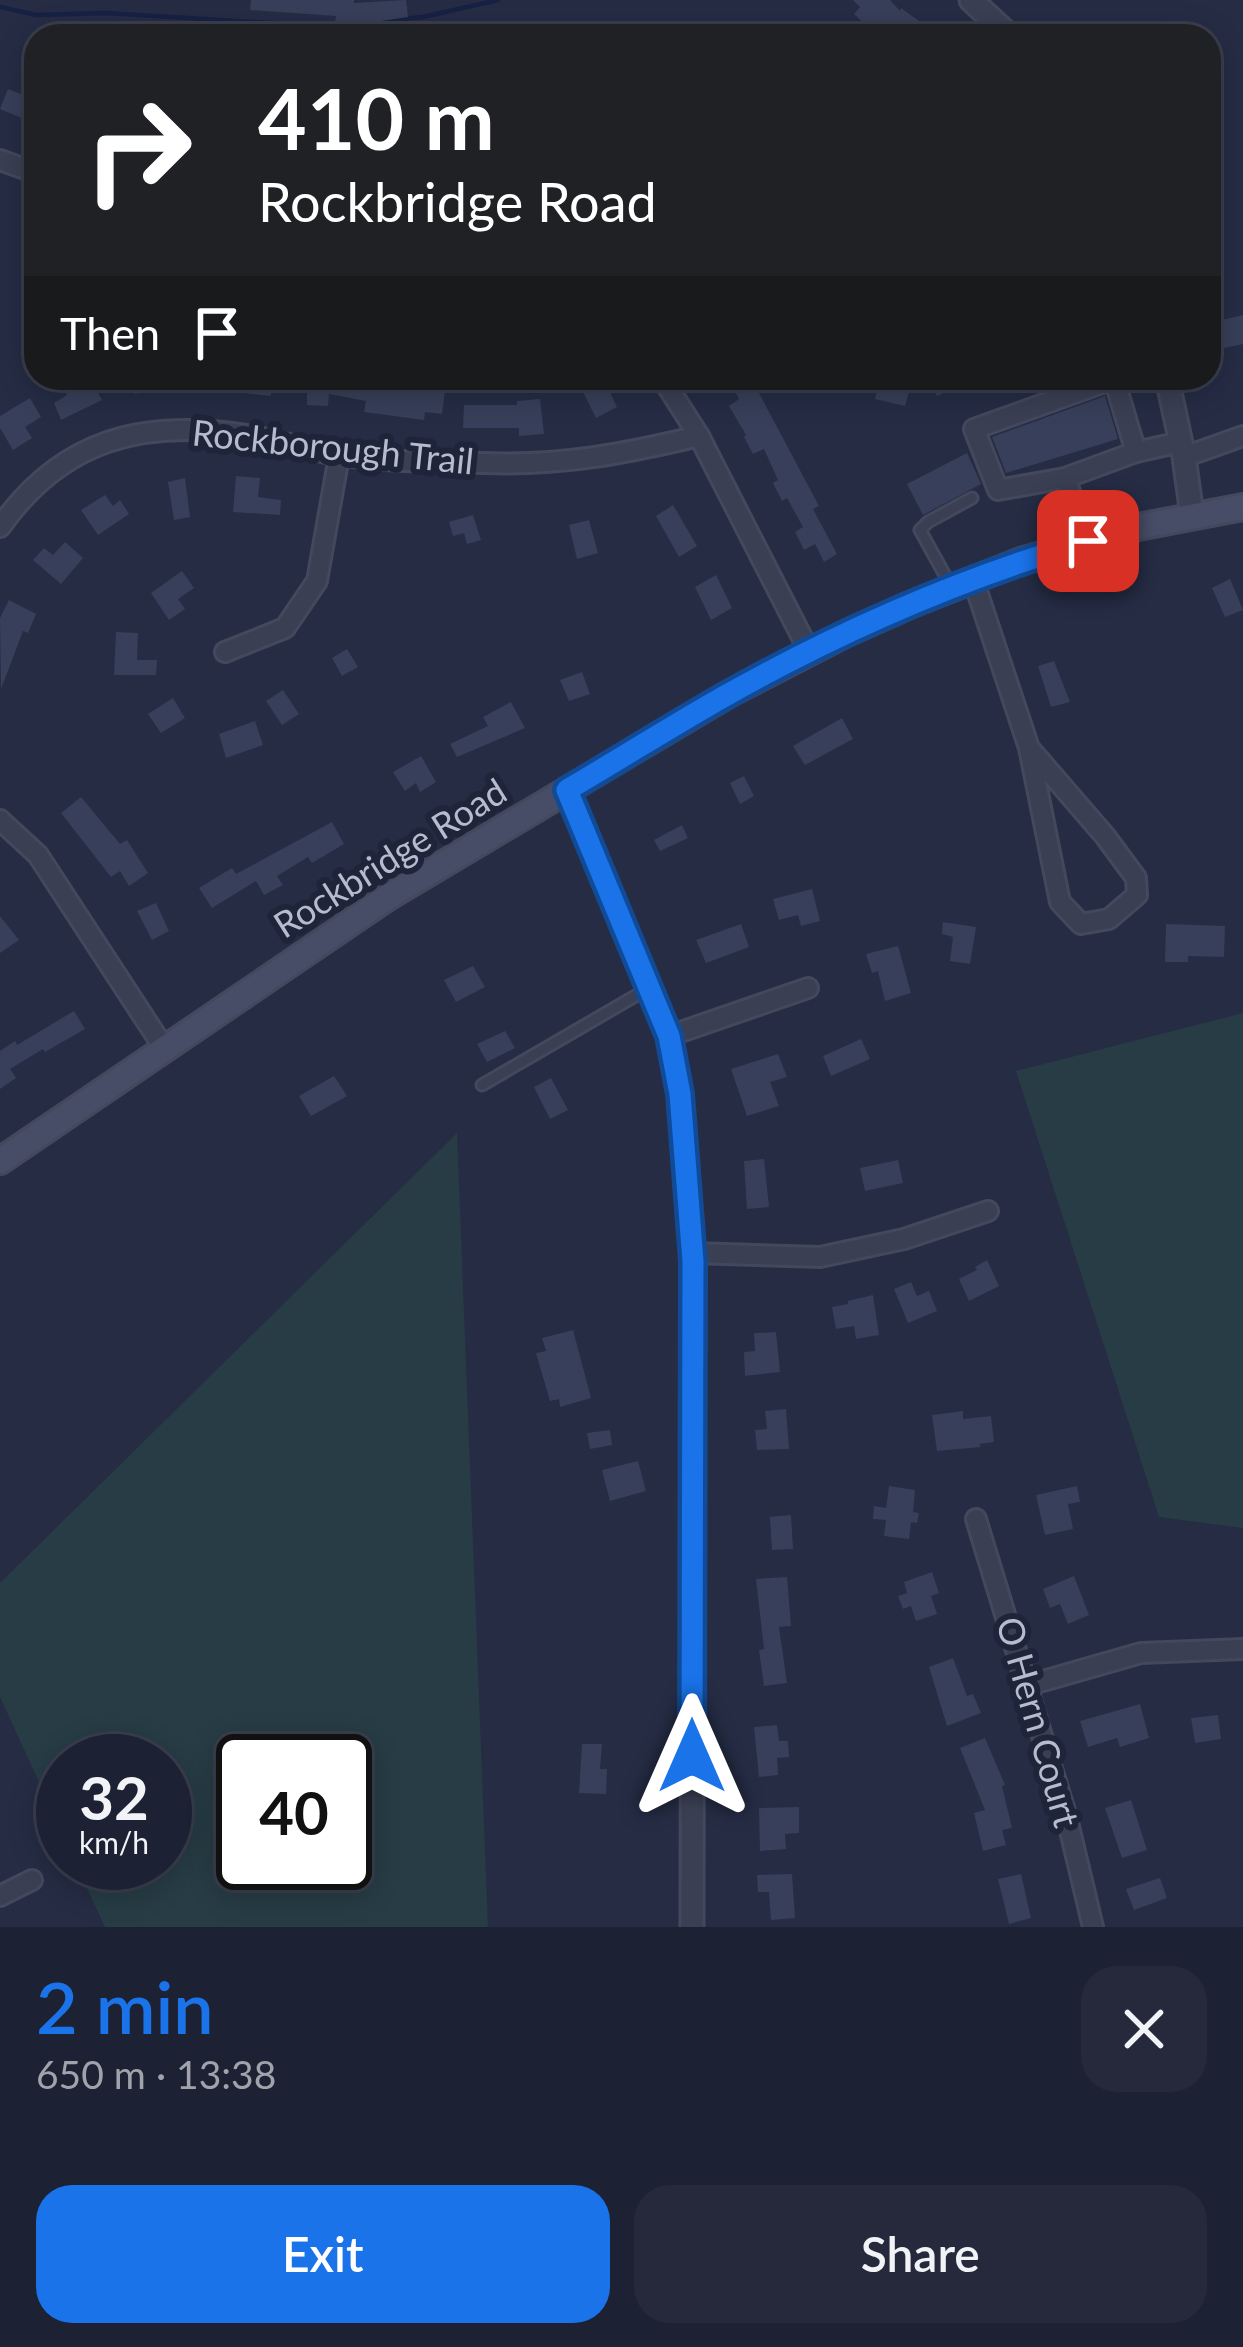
<!DOCTYPE html>
<meta charset="utf-8">
<style>
:root{--surface:#1c2133;--page:#25293b;--text:#f1f3f6;--muted:#a0a3ac;--line:#3a3e4e;--accent:#1a73e8}
body{margin:0;font-family:Lato,sans-serif;background:var(--page);color:var(--text);height:100vh;display:flex;flex-direction:column;font-size:45px;white-space:nowrap}
*{box-sizing:border-box;margin:0}
p{font-size:39px;color:var(--muted)}
.icon{flex:none;width:66px;height:66px;fill:none;stroke:currentColor;stroke-width:2;stroke-linecap:round;stroke-linejoin:round}
.map{position:relative;height:1927px;overflow:hidden}
.details{display:flex;flex-direction:column;background:var(--surface);flex:1}
.details>*{flex:none}
.hud{position:absolute;left:24px;top:24px;width:1197px;height:366px;border-radius:36px;box-shadow:0 6px 30px #0003,0 0 0 3px var(--line);background:#202124;color:#fff;overflow:hidden}
.speed{position:absolute;left:36px;top:1734px;display:flex;gap:24px;font-size:60px;font-weight:700;text-align:center}
.speed>*{display:grid;place-content:center;width:156px;height:156px;border-radius:50%;background:var(--surface);box-shadow:0 6px 30px #0003,0 0 0 3px var(--line);line-height:1}
.speed small{font-size:30px;font-weight:400}
.speed .limit{border:6px solid #111;border-radius:18px;background:#fff;color:#111}
.pin{position:absolute;display:grid;place-items:center;width:102px;height:102px;color:#fff;margin:-51px;border-radius:24px;box-shadow:0 6px 18px #0006}
.me{position:absolute;width:132px;margin:-66px;rotate:0deg;stroke-linejoin:round;filter:drop-shadow(0 0 9px #0008)}
.turn{display:flex;align-items:center;gap:42px;height:252px;padding:0 36px;font-size:54px}
.turn .icon{width:156px;height:156px;stroke-width:2.5}
.turn b{display:block;font-size:84px;line-height:102px}
.then{display:flex;align-items:center;height:114px;padding:0 36px;background:#0003;gap:24px;font-size:45px}
.round{display:grid;place-items:center;flex:none;width:126px;height:126px;border-radius:36px;background:var(--page)}
.headline{display:flex;align-items:center;justify-content:space-between;height:204px;padding:0 36px}
h1{font-size:72px;font-weight:600;line-height:90px;color:var(--accent)}
.cta{display:flex;gap:24px;margin-top:auto;padding:24px 36px}
.cta a{flex:1;height:138px;border-radius:36px;background:var(--accent);color:#fff;font-size:48px;font-weight:600;line-height:138px;text-align:center}
.cta a+a{background:var(--page);color:var(--text)}
.map>svg:first-child{display:block}
.green{fill:#273c45;fill-rule:evenodd}
.lines{fill:none;stroke-linecap:round;stroke-linejoin:round}
.stream{stroke:#172144;stroke-width:4.5}
.building{fill:#373f5a}
.service-casing{stroke:#43485d;stroke-width:15}
.minor-casing{stroke:#43485d;stroke-width:24}
.tertiary-casing{stroke:#43485d;stroke-width:27}
.secondary-casing{stroke:#43485d;stroke-width:30}
.service{stroke:#3a3f53;stroke-width:9}
.minor{stroke:#3a3f53;stroke-width:18}
.tertiary{stroke:#3a3f53;stroke-width:21}
.secondary{stroke:#474d67;stroke-width:24}
.route-casing{stroke:#114b97;stroke-width:30}
.route{stroke:#1a73e8;stroke-width:21}
.labels{text-anchor:middle;stroke-width:12;stroke-linejoin:round;paint-order:stroke}
.street-label{font-size:36px;fill:#b7bbcd;stroke:#1e2439}
</style>
<div class="map">
<svg width="1243" height="1927" viewBox="0 0 1243 1927">
<rect width="100%" height="100%" fill="#252c44"/>
<g class="green">
<polygon points="1243,1013 1243,1528 1159,1517 1016,1071"/>
<path d="M457,1133L488,1927H105L75,1863H165V1761H63V1835L0,1697V1583ZM243,1761H345V1863H243Z"/>
</g>
<g class="lines">
<g class="stream">
<polyline points="0,7 36,15 106,13 303,25 338,24"/>
<polyline points="362,23 423,17 498,0"/>
</g>
</g>
<g class="building">
<polygon points="251,0 354,0 354,3 406,0 408,17 361,24 335,24 336,16 250,10"/>
<polygon points="853,0 890,0 900,11 901,8 919,21 907,36 884,36 871,26 869,28 854,14 860,7"/>
<polygon points="8,89 36,100 36,124 0,109"/>
<polygon points="1243,315 1243,344 1224,348 1218,321"/>
<polygon points="84,378 117,378 118,385 96,389 102,400 61,420 54,403 67,395 63,388"/>
<polygon points="131,378 186,378 186,385 134,394"/>
<polygon points="226,378 357,378 445,390 442,414 425,412 424,420 364,412 366,401 329,394 328,406 307,405 307,391 271,391 271,396 225,391"/>
<polygon points="576,378 603,378 617,407 596,418"/>
<polygon points="738,378 751,378 819,506 813,509 837,554 824,562 815,544 804,550 795,532 803,527 787,498 782,501 773,483 778,480 764,449 753,454 744,437 746,435 729,406 739,399 730,382"/>
<polygon points="880,378 912,381 905,406 875,399"/>
<polygon points="929,378 974,378 937,396"/>
<polygon points="1105,396 1118,439 1006,473 992,437"/>
<polygon points="30,398 41,417 25,427 32,438 13,450 0,428 0,416"/>
<polygon points="540,399 544,434 519,436 519,428 463,428 464,405 517,405 517,401"/>
<polygon points="967,453 981,484 923,515 907,484"/>
<polygon points="236,476 260,478 258,497 281,500 280,515 233,512"/>
<polygon points="185,478 190,517 174,520 168,482"/>
<polygon points="105,495 113,506 120,500 129,514 98,535 81,510"/>
<polygon points="673,505 697,546 679,557 656,516"/>
<polygon points="473,515 481,540 467,544 464,533 453,536 449,522"/>
<polygon points="589,520 598,553 577,559 569,525"/>
<polygon points="65,542 83,558 61,584 33,560 44,548 53,555"/>
<polygon points="182,571 194,588 178,599 185,609 169,620 151,593"/>
<polygon points="716,575 732,608 711,620 695,587"/>
<polygon points="1230,579 1243,610 1225,617 1212,588"/>
<polygon points="9,600 36,614 28,633 23,631 1,689 0,618"/>
<polygon points="116,632 138,633 137,660 157,660 156,675 114,675"/>
<polygon points="347,649 358,667 342,676 332,658"/>
<polygon points="1054,661 1070,702 1051,707 1038,666"/>
<polygon points="582,672 590,694 569,701 560,680"/>
<polygon points="283,690 299,714 282,725 266,701"/>
<polygon points="173,698 185,718 161,733 148,714"/>
<polygon points="511,702 525,728 457,757 450,744 488,726 483,717"/>
<polygon points="842,718 853,739 805,765 793,746"/>
<polygon points="255,721 263,745 226,758 219,734"/>
<polygon points="421,756 436,782 420,792 416,783 405,791 393,772"/>
<polygon points="744,776 754,796 740,804 730,783"/>
<polygon points="81,797 120,844 127,840 148,873 129,886 120,871 111,877 61,813"/>
<polygon points="332,822 344,844 312,863 308,857 277,876 283,885 264,895 256,881 212,908 199,888 232,868 236,874"/>
<polygon points="682,825 688,838 660,851 654,840"/>
<polygon points="812,889 820,921 801,926 798,915 779,920 773,899"/>
<polygon points="156,903 169,931 152,940 137,911"/>
<polygon points="0,916 19,940 0,953"/>
<polygon points="943,922 976,927 970,964 950,961 953,937 942,934"/>
<polygon points="741,924 749,947 706,963 696,940"/>
<polygon points="1166,924 1225,926 1224,957 1188,956 1188,962 1165,962"/>
<polygon points="898,946 911,993 885,1001 878,971 872,973 866,954"/>
<polygon points="473,966 485,987 456,1002 444,980"/>
<polygon points="74,1011 85,1029 45,1052 43,1049 10,1069 16,1078 0,1089 0,1051 15,1041 17,1045"/>
<polygon points="505,1031 515,1048 487,1062 477,1044"/>
<polygon points="861,1039 870,1059 831,1076 823,1056"/>
<polygon points="778,1054 787,1077 770,1082 779,1106 747,1116 731,1069"/>
<polygon points="334,1076 347,1096 311,1116 299,1096"/>
<polygon points="551,1078 568,1110 550,1119 534,1087"/>
<polygon points="764,1159 769,1207 747,1209 744,1161"/>
<polygon points="898,1160 903,1183 865,1191 860,1168"/>
<polygon points="987,1260 999,1286 969,1301 959,1279 977,1270 975,1267"/>
<polygon points="911,1282 917,1296 929,1291 937,1311 908,1323 894,1289"/>
<polygon points="873,1295 879,1335 856,1339 854,1326 836,1329 832,1307 848,1304 848,1301"/>
<polygon points="573,1330 591,1398 560,1407 559,1399 550,1401 536,1353 546,1351 542,1338"/>
<polygon points="776,1332 780,1372 745,1376 744,1352 755,1351 754,1333"/>
<polygon points="786,1409 789,1449 757,1450 755,1430 767,1429 765,1411"/>
<polygon points="963,1411 963,1419 991,1416 994,1442 979,1444 981,1447 937,1451 932,1415"/>
<polygon points="610,1430 612,1445 590,1449 587,1433"/>
<polygon points="638,1461 646,1491 610,1501 602,1470"/>
<polygon points="889,1486 915,1490 913,1512 919,1513 917,1523 911,1522 909,1539 884,1536 886,1520 873,1519 874,1506 886,1508"/>
<polygon points="1077,1486 1080,1502 1068,1504 1073,1529 1045,1535 1036,1495"/>
<polygon points="791,1515 793,1549 772,1550 770,1517"/>
<polygon points="932,1572 939,1593 931,1596 937,1614 916,1621 911,1606 903,1609 898,1596 907,1593 904,1582"/>
<polygon points="1074,1576 1089,1615 1068,1624 1060,1604 1050,1608 1043,1589"/>
<polygon points="787,1577 791,1626 779,1627 787,1683 764,1686 759,1650 764,1649 756,1579"/>
<polygon points="953,1658 967,1696 973,1694 981,1713 947,1726 929,1667"/>
<polygon points="1140,1704 1149,1738 1120,1747 1117,1738 1088,1747 1080,1721"/>
<polygon points="1218,1715 1221,1739 1195,1743 1191,1718"/>
<polygon points="777,1725 779,1741 788,1741 789,1757 777,1758 778,1775 759,1777 754,1727"/>
<polygon points="985,1738 1005,1785 1002,1786 1012,1828 1002,1830 1006,1845 983,1851 974,1813 985,1810 960,1748"/>
<polygon points="582,1744 602,1744 600,1769 607,1769 606,1794 579,1793"/>
<polygon points="1131,1800 1147,1850 1122,1858 1105,1808"/>
<polygon points="799,1807 799,1833 785,1834 786,1849 760,1851 759,1808"/>
<polygon points="792,1874 795,1918 771,1920 769,1892 758,1892 757,1875"/>
<polygon points="1021,1874 1031,1918 1009,1924 998,1879"/>
<polygon points="1160,1878 1167,1898 1134,1910 1126,1889"/>
</g>
<g class="lines">
<defs>
<g id="service">
<polyline points="1171,386 1199,380 1198,378"/>
<polyline points="952,588 920,530 928,522 972,498"/>
<polyline points="482,1085 649,988"/>
</g>
<g id="minor">
<polyline points="0,160 36,173"/>
<polyline points="662,378 699,436 810,653"/>
<polyline points="1116,378 974,429 998,490 1065,478 1136,452"/>
<polyline points="1114,379 1136,452 1181,442"/>
<polyline points="1184,457 1243,436"/>
<polyline points="1065,478 1088,541"/>
<path d="M0,527C63,438 144,419 248,435C278,440 307,450 337,455C381,462 437,462 483,463C560,466 624,454 699,436"/>
<polyline points="973,579 1029,748 1060,902 1081,924 1109,919 1137,895 1136,878 1105,836 1029,748"/>
<polyline points="225,652 285,628 317,581 339,456"/>
<polyline points="0,820 38,855 164,1048"/>
<polyline points="669,1036 808,988"/>
<polyline points="693,1253 820,1257 904,1239 988,1211"/>
<polyline points="976,1519 1067,1818 1093,1927"/>
<polyline points="1029,1685 1141,1653 1243,1649"/>
<polyline points="0,1896 32,1880"/>
</g>
<g id="tertiary">
<polyline points="971,0 1010,36"/>
<polyline points="1167,378 1184,457 1192,515"/>
<polyline points="567,790 669,1036 680,1093 693,1261 692,1927"/>
</g>
<polyline id="secondary" points="0,1161 388,897 727,695 847,633 912,604 1021,561 1138,527 1243,507"/>
</defs>
<use href="#service" class="service-casing"/>
<use href="#minor" class="minor-casing"/>
<use href="#tertiary" class="tertiary-casing"/>
<use href="#secondary" class="secondary-casing"/>
<use href="#service" class="service"/>
<use href="#minor" class="minor"/>
<use href="#tertiary" class="tertiary"/>
<use href="#secondary" class="secondary"/>
</g>
<g class="lines">
<defs>
<path id="route" d="M692,1756L693,1261L680,1094L669,1036L567,790C620,759 672,726 725,696C840,631 962,578 1088,541"/>
</defs>
<use href="#route" class="route-casing"/>
<use href="#route" class="route"/>
</g>
<g class="labels">
<g class="street-label">
<text transform="translate(333 447) rotate(6)" y="13">Rockborough Trail</text>
<text transform="translate(390 858) rotate(-32)" y="13">Rockbridge Road</text>
<text transform="translate(1038 1722) rotate(74)" y="13">O Hern Court</text>
</g>
</g>
</svg>
<div class="speed"><div>32<small>km/h</small></div><div class="limit">40</div></div>
<div class="pin" style="left:1088px;top:541px;background:#d93025"><svg class="icon" aria-label="arrive" viewBox="0 0 24 24"><path d="M6 21V4h12l-3 4 3 4H6"/></svg></div>
<svg class="me" style="left:692px;top:1756px" viewBox="-20 -20 40 40"><path d="M0-17L14 15 0 8-14 15z" fill="#1a73e8" stroke="#fff" stroke-width="4"/></svg>
<div class="hud">
<div class="turn"><svg class="icon" aria-label="right" viewBox="0 0 24 24"><path d="M7 20v-9h11M14 6l5 5-5 5"/></svg><div><b>410 m</b>Rockbridge Road</div></div>
<div class="then">Then<svg class="icon" aria-label="arrive" viewBox="0 0 24 24"><path d="M6 21V4h12l-3 4 3 4H6"/></svg></div>
</div>
</div>
<section class="details">
<div class="headline"><div><h1>2 min</h1><p>650 m · 13:38</p></div><a class="round"><svg class="icon" aria-label="close" viewBox="0 0 24 24"><path d="M6 6l12 12M18 6L6 18"/></svg></a></div>
<div class="cta"><a>Exit</a><a>Share</a></div>
</section>
